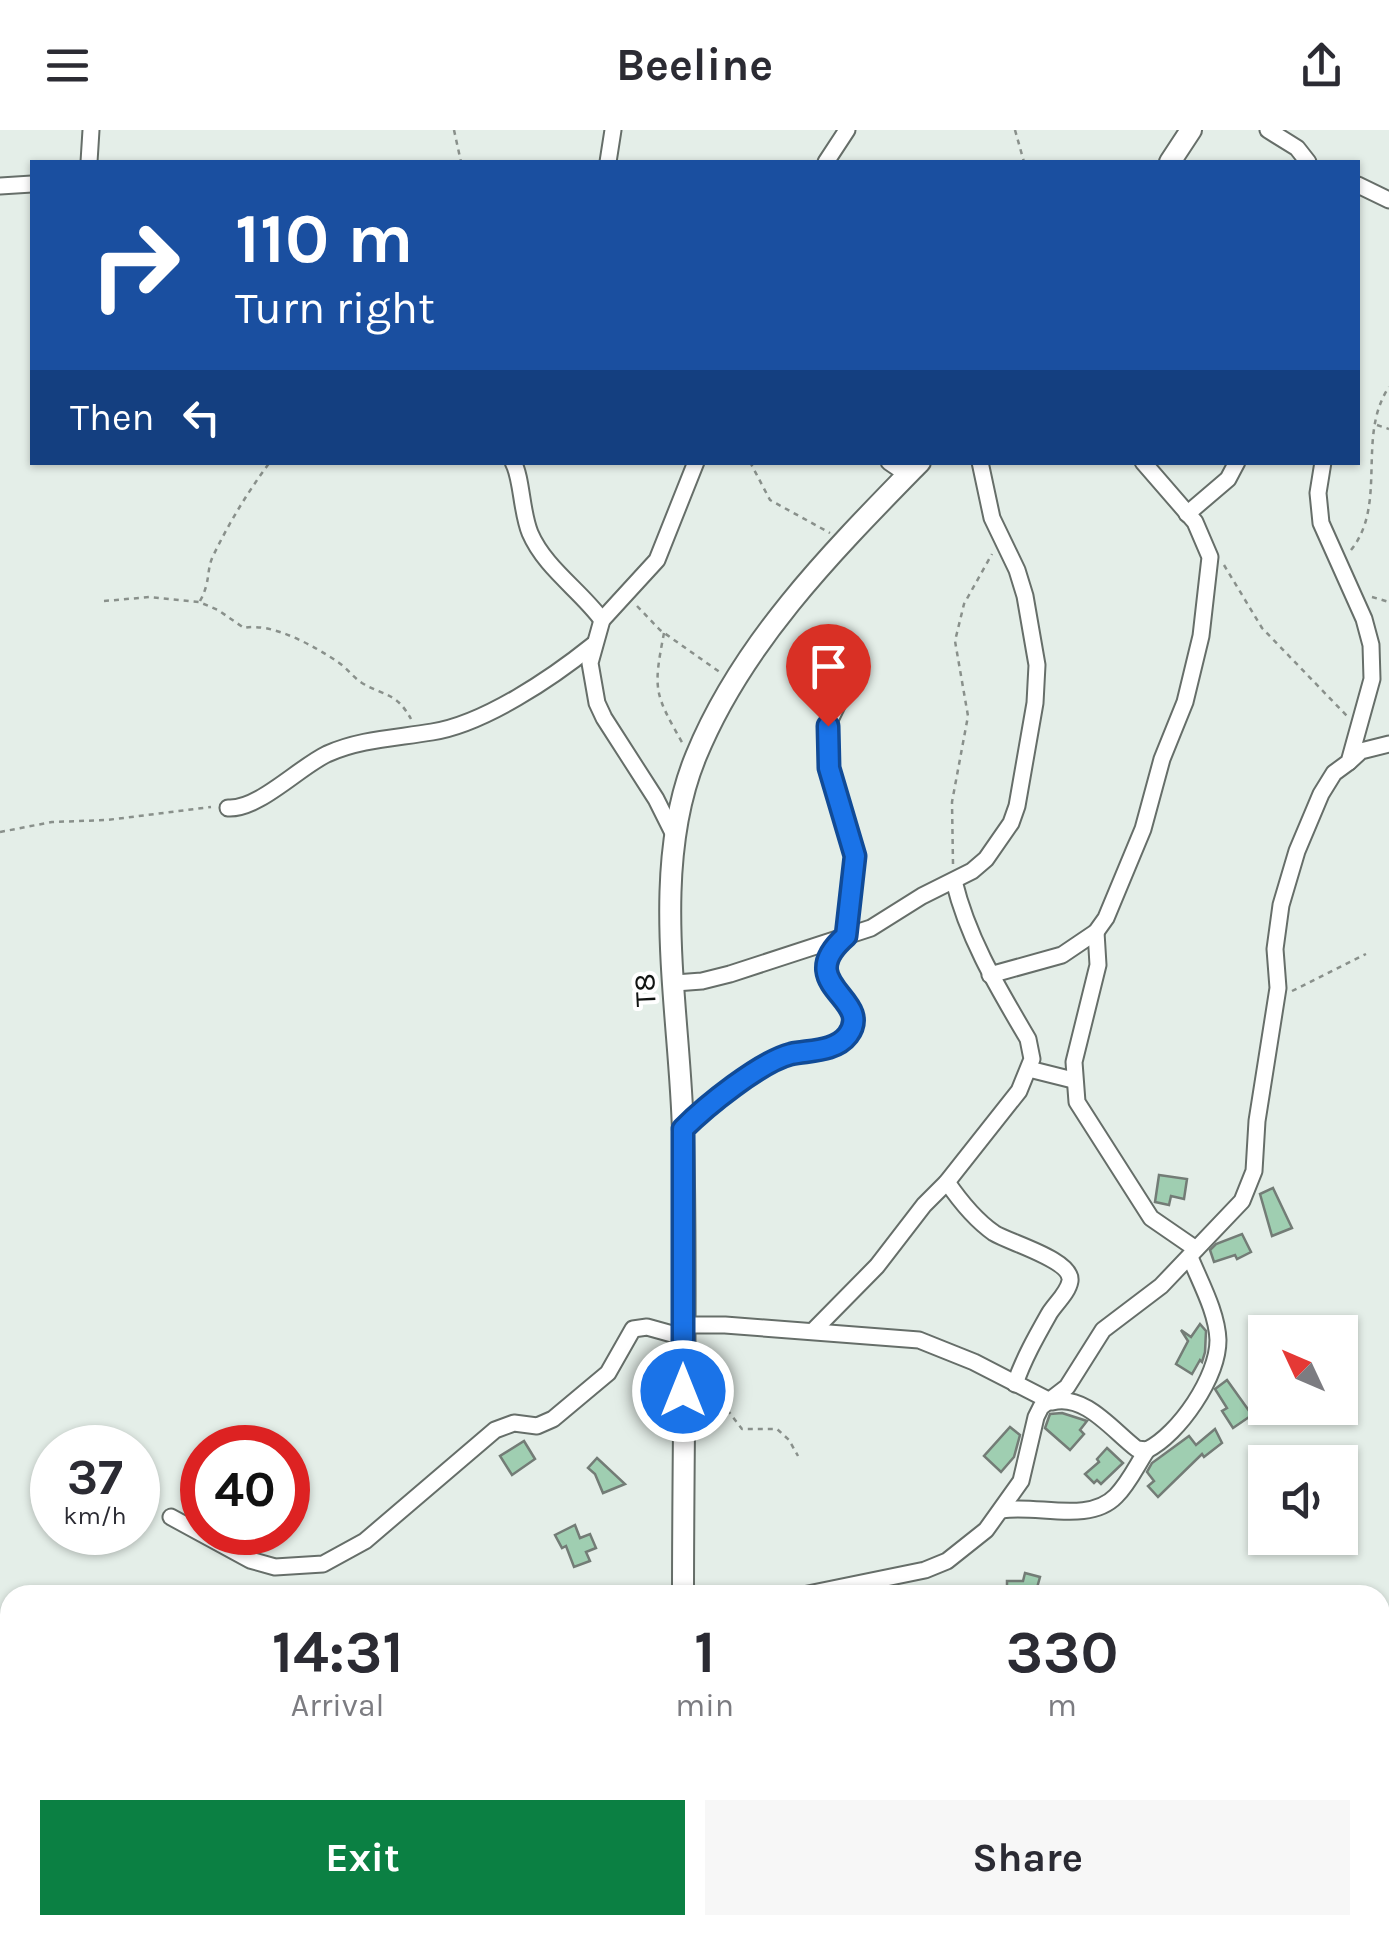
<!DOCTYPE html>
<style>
:root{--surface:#fff;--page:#f7f7f7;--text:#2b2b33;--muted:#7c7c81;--accent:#0b8043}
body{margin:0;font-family:Karla,sans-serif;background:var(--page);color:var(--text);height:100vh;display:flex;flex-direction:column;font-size:38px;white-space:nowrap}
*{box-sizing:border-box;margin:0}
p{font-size:32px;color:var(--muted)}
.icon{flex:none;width:55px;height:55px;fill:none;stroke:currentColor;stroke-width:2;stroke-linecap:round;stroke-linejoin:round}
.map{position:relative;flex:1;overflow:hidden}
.drawer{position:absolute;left:0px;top:1455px;width:1390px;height:350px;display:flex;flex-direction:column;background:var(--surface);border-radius:30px 30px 0 0;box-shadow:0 2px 8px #0004}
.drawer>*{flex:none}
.top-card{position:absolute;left:30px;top:30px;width:1330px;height:305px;border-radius:0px;box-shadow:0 2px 8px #0004;background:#1a4fa0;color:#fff;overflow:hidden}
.needle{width:65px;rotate:314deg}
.buttons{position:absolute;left:1248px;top:1185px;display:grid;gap:20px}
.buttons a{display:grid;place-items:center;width:110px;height:110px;border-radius:0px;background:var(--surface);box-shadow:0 2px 8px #0004;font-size:50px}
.speed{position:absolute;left:30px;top:1295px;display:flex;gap:20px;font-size:50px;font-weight:700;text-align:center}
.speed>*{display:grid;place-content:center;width:130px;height:130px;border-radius:50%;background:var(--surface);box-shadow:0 2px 8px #0004;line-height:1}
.speed small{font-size:25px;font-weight:400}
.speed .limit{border:15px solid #d22;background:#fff;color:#111}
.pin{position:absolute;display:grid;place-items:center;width:85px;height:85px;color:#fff;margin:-102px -42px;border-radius:50% 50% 50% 0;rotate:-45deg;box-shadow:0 0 10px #0007}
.pin .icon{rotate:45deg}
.me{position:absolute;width:110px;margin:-55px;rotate:0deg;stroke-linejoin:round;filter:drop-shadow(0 0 8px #0008)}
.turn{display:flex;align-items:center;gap:35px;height:210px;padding:0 40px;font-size:45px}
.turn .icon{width:130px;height:130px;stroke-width:2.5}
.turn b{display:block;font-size:70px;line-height:85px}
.then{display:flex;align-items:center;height:95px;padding:0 40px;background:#0003;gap:20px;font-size:38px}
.eta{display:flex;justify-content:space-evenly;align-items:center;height:170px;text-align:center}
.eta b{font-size:60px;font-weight:700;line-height:70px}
.action{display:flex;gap:20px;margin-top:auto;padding:20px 40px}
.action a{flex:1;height:115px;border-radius:0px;background:var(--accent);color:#fff;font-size:40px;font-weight:700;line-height:115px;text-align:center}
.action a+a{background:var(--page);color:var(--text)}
header{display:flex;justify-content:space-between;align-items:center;height:130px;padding:0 40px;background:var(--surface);font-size:45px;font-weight:700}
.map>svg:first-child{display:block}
.building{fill:#9fceb1;stroke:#737c76;stroke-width:2.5}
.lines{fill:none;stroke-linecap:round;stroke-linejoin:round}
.minor-casing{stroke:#666e69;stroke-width:19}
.tertiary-casing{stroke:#666e69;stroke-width:24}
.path{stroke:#89908b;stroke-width:2.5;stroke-dasharray:5 5;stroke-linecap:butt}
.minor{stroke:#fff;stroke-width:15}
.tertiary{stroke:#fff;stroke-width:20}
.route-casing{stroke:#114b97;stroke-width:25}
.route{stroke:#1a73e8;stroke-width:18}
.labels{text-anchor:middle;stroke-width:8;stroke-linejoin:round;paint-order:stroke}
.street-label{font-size:30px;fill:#101311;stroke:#fff}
</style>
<header><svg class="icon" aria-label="menu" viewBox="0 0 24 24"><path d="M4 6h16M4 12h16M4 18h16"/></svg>Beeline<svg class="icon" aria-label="share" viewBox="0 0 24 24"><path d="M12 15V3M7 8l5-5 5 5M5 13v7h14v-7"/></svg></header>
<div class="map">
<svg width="1389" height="1805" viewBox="0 0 1389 1805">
<rect width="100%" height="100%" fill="#e4eee8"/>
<g class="building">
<polygon points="1159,1045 1187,1049 1184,1069 1171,1066 1169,1075 1155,1072"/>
<polygon points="1273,1058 1292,1098 1272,1106 1260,1064"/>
<polygon points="1242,1104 1251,1122 1237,1129 1235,1125 1214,1132 1210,1120 1216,1114"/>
<polygon points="1200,1194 1206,1201 1205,1222 1202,1232 1200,1230 1192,1244 1176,1234 1188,1211 1181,1200 1191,1207"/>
<polygon points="1227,1250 1252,1285 1233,1298 1222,1281 1227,1278 1215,1259"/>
<polygon points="1062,1283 1087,1291 1080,1300 1084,1304 1070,1320 1045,1298 1050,1284"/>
<polygon points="1010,1297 1020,1305 1014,1327 1001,1342 984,1326"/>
<polygon points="1215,1299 1222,1313 1204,1327 1202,1324 1158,1367 1148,1356 1154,1351 1147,1342 1152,1333 1189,1306 1196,1315"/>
<polygon points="524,1311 535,1329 512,1345 500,1326"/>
<polygon points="1107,1318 1123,1333 1101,1354 1097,1350 1094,1353 1085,1344 1099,1332 1097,1329"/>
<polygon points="597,1328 625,1354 603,1363 595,1344 588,1338"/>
<polygon points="575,1395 580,1408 590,1404 596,1418 586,1422 590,1431 574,1437 566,1416 562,1418 555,1405"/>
<polygon points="1025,1443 1040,1447 1035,1465 1007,1465 1007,1451 1023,1451"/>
</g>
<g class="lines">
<defs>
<g id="minor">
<polyline points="1268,0 1297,18 1308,32"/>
<polyline points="89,32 91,0"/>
<polyline points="608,32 613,0"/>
<polyline points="826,32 847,0"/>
<polyline points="1358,55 1389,70"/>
<polyline points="0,56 32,54"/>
<path d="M513,332C522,348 521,381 530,403C545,438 580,460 602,490"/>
<polyline points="889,332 908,345"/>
<polyline points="1187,384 1228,349 1237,332"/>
<polyline points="1349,632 1361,621 1389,614"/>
<path d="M228,678C258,680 298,638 327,624C360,609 397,608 432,602C484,594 552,548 593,515"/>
<polyline points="674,705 656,669 604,588 597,573 590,533 602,490 657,430 696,332"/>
<polyline points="1096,802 1098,835 1074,932 1077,972 1151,1088 1196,1119"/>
<polyline points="990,845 1062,825 1096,802 1106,788 1143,699 1162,629 1185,572 1201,506 1210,427 1195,392 1143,332"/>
<polyline points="675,853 702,851 730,844 871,798 922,766 972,741 986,729 1011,693 1017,676 1035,573 1037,535 1025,466 1017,440 992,388 980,332"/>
<polyline points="1029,939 1073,950"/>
<path d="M683,999C706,976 760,932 791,924C810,920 836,922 848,905C875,868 790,855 846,806L854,716L835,660L827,618V596L847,555"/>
<path d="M947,1052C960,1071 974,1089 994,1103C1010,1113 1073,1130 1070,1151C1068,1163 1055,1174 1049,1184C1036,1207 1023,1230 1015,1254"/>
<path d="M683,1195H725L919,1210L974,1232L1052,1272C1085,1263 1113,1301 1137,1319L1147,1320C1179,1304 1218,1247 1218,1210C1217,1182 1200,1152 1190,1127"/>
<path d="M813,1201L877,1136L924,1075L947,1052L1019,961L1032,929L1028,909C998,858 968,809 954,751"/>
<path d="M1002,1380C1037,1374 1089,1394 1116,1366C1129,1353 1137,1335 1147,1320"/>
<polyline points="171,1387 250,1430 275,1437 323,1434 365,1411 495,1300 514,1293 537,1296 553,1289 608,1243 633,1199 647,1197 683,1207"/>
<polyline points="803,1465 925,1440 947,1431 986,1400 1021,1351 1036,1287 1041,1277 1067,1257 1103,1200 1161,1156 1242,1071 1254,1041 1257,991 1278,858 1275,819 1281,775 1297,721 1321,664 1334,643 1349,632 1372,549 1371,515 1364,489 1321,393 1318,363 1323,332"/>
<polyline points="0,1694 10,1693"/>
</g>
<g id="tertiary">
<polyline points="1170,32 1191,0"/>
<path d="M683,1465C683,1311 687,1156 683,1002C680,882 649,740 696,626C743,511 834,420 920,332"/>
<polyline points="729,1795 735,1805"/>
</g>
</defs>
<use href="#minor" class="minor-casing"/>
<use href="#tertiary" class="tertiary-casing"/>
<g class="path">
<polyline points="454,0 461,32"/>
<polyline points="1015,0 1024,32"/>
<polyline points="1377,295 1389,299"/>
<polyline points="750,332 770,370 830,403"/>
<path d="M1351,420C1388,374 1356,306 1389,257"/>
<polyline points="1224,435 1262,498 1347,586"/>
<polyline points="1372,467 1389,472"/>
<path d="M104,471L150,467L199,472L218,480L244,498C272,492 314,516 338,532C347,538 353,547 362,553C386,567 396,562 411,589"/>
<path d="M200,471C211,451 206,441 213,426C229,393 247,363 270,332"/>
<polyline points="637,476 660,500 721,543"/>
<path d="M664,503C653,560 654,563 683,614"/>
<polyline points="0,702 52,692 107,690 211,677"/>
<polyline points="953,734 952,672 968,586 955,511 964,474 992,424"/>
<polyline points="1292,861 1366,824"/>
<polyline points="703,1248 742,1299 777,1299 789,1310 798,1326"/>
<polyline points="686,1805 692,1795"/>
</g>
<use href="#minor" class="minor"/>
<use href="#tertiary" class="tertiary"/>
</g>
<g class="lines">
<defs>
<path id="route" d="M683,1261V999C706,976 760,932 791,924C810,920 835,922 848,905C875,868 790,855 846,806L855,726L829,638L828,596"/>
</defs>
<use href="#route" class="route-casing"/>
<use href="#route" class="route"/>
</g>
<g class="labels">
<g class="street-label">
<text transform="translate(645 860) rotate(-93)" y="10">T8</text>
</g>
</g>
</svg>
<div class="buttons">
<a><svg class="needle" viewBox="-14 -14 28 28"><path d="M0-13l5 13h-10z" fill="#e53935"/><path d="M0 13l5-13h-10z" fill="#7c7c81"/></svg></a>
<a><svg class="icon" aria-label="sound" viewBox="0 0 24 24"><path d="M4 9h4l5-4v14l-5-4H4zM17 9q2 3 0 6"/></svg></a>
</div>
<div class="speed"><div>37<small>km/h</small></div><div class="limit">40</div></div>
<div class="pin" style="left:828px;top:596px;background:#d93025"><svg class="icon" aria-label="arrive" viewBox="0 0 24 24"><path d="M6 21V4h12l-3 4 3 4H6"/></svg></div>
<svg class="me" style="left:683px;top:1261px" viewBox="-20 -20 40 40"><circle r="17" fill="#1a73e8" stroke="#fff" stroke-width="3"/><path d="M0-11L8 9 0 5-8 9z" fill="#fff"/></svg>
<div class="top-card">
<div class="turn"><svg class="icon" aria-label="right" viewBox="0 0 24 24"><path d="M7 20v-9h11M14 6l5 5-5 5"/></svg><div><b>110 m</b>Turn right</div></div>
<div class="then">Then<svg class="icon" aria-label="left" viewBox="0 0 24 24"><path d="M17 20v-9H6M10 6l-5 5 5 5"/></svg></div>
</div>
<section class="drawer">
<div class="eta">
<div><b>14:31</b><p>Arrival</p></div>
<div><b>1</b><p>min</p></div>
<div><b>330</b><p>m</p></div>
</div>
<div class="action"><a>Exit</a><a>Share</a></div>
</section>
</div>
